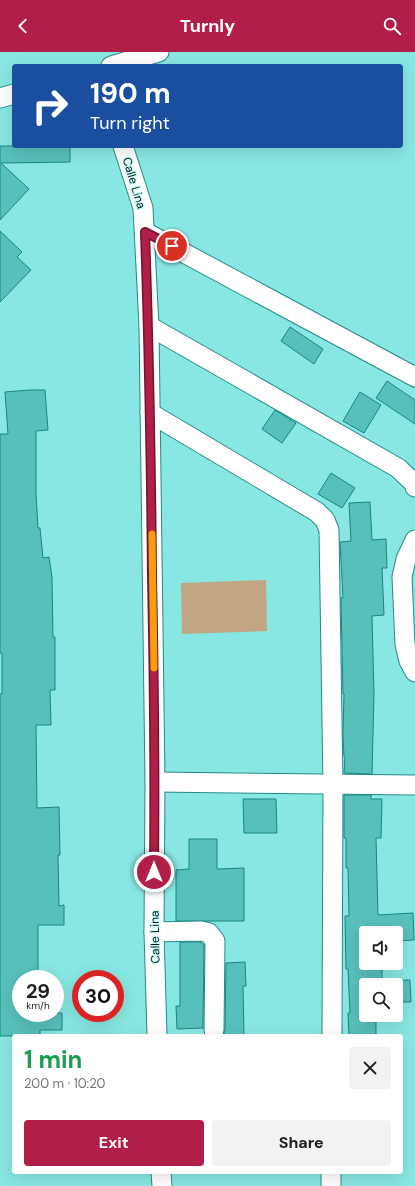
<!DOCTYPE html>
<meta charset="utf-8">
<style>
:root{--surface:#fff;--page:#f2f2f2;--text:#202124;--muted:#757577;--accent:#b11f48}
body{margin:0;font-family:"DM Sans",sans-serif;background:var(--page);color:var(--text);height:100vh;display:flex;flex-direction:column;font-size:15px;white-space:nowrap}
*{box-sizing:border-box;margin:0}
p{font-size:13px;color:var(--muted)}
.icon{flex:none;width:22px;height:22px;fill:none;stroke:currentColor;stroke-width:2;stroke-linecap:round;stroke-linejoin:round}
.map{position:relative;flex:1;overflow:hidden}
.sheet{position:absolute;left:12px;top:982px;width:391px;height:140px;display:flex;flex-direction:column;background:var(--surface);border-radius:4px;box-shadow:0 4px 16px #0002}
.sheet>*{flex:none}
.hud{position:absolute;left:12px;top:12px;width:391px;height:84px;border-radius:4px;box-shadow:0 4px 16px #0002;background:#1a4fa0;color:#fff;overflow:hidden}
.fabs{position:absolute;left:359px;top:874px;display:grid;gap:8px}
.fabs a{display:grid;place-items:center;width:44px;height:44px;border-radius:4px;background:var(--surface);box-shadow:0 4px 16px #0002;font-size:20px}
.speed{position:absolute;left:12px;top:918px;display:flex;gap:8px;font-size:20px;font-weight:700;text-align:center}
.speed>*{display:grid;place-content:center;width:52px;height:52px;border-radius:50%;background:var(--surface);box-shadow:0 4px 16px #0002;line-height:1}
.speed small{font-size:10px;font-weight:400}
.speed .limit{border:6px solid #d22;background:#fff;color:#111}
.pin{position:absolute;display:grid;place-items:center;width:34px;height:34px;color:#fff;margin:-17px;border:2px solid #fff;border-radius:50%;box-shadow:0 1px 4px #0007}
.me{position:absolute;width:44px;margin:-22px;rotate:0deg;stroke-linejoin:round;filter:drop-shadow(0 0 3px #0008)}
.turn{display:flex;align-items:center;gap:14px;height:84px;padding:0 12px;font-size:18px}
.turn .icon{width:52px;height:52px;stroke-width:2.5}
.turn b{display:block;font-size:28px;line-height:34px}
.round{display:grid;place-items:center;flex:none;width:42px;height:42px;border-radius:4px;background:var(--page)}
.summary{display:flex;align-items:center;justify-content:space-between;height:68px;padding:0 12px}
h1{font-size:24px;font-weight:700;line-height:30px;color:#1e9e55}
.action{display:flex;gap:8px;margin-top:auto;padding:8px 12px}
.action a{flex:1;height:46px;border-radius:4px;background:var(--accent);color:#fff;font-size:16px;font-weight:700;line-height:46px;text-align:center}
.action a+a{background:var(--page);color:var(--text)}
header{display:flex;justify-content:space-between;align-items:center;height:52px;padding:0 12px;background:var(--accent);color:#fff;font-size:18px;font-weight:700}
.map>svg:first-child{display:block}
.pitch{fill:#c2a582}
.building{fill:#58c0bb;stroke:#188581}
.lines{fill:none;stroke-linecap:round;stroke-linejoin:round}
.street-casing{stroke:#238b87;stroke-width:21}
.street{stroke:#fff;stroke-width:19}
.route-casing{stroke:#73142f;stroke-width:10}
.route{stroke:#b11f48;stroke-width:7}
.slow{stroke:#f59e0b;stroke-width:7}
.labels{text-anchor:middle;stroke-width:3;stroke-linejoin:round;paint-order:stroke}
.street-label{font-size:12px;fill:#001d1c;stroke:#d2fffc}
</style>
<header><svg class="icon" aria-label="back" viewBox="0 0 24 24"><path d="M15 5l-7 7 7 7"/></svg>Turnly<svg class="icon" aria-label="search" viewBox="0 0 24 24"><circle cx="10" cy="10" r="6"/><path d="M15 15l6 6"/></svg></header>
<div class="map">
<svg width="415" height="1134" viewBox="0 0 415 1134">
<rect width="100%" height="100%" fill="#88e7e2"/>
<polygon class="pitch" points="266,528 267,579 182,582 181,531"/>
<g class="building">
<polygon points="0,94 70,94 70,110 1,111 29,137 0,168"/>
<polygon points="0,179 22,200 17,205 31,218 0,250"/>
<polygon points="290,275 323,297 314,312 281,289"/>
<polygon points="387,329 415,348 415,372 376,346"/>
<polygon points="30,338 45,338 48,378 36,379 36,441 38,476 40,476 43,506 49,505 52,525 53,585 55,585 55,638 50,638 51,673 36,673 37,756 59,755 60,803 58,803 59,854 64,853 64,873 38,873 38,927 21,927 21,961 62,961 62,978 40,978 40,984 0,984 0,642 2,642 2,601 0,601 0,382 8,382 5,340"/>
<polygon points="360,340 381,353 364,381 343,369"/>
<polygon points="275,358 296,371 282,391 262,377"/>
<polygon points="331,421 355,436 342,456 318,442"/>
<polygon points="370,450 372,488 386,487 387,516 382,516 384,563 372,564 374,642 372,722 344,721 345,705 344,705 343,685 344,642 343,642 341,546 343,546 340,490 351,489 349,451"/>
<polygon points="344,743 371,743 371,747 382,747 381,786 376,786 378,863 413,861 414,888 396,889 396,881 366,881 366,911 382,911 382,929 410,928 411,950 396,950 396,933 366,933 366,963 376,963 376,984 349,984 348,961 350,961 348,917 346,917 345,864 349,864 348,816 346,816 346,786 344,786"/>
<polygon points="243,747 276,747 277,781 244,781"/>
<polygon points="189,787 217,787 217,817 244,816 244,869 176,869 176,818 189,817"/>
<polygon points="180,890 200,890 204,893 203,976 177,977 176,954 180,954"/>
<polygon points="245,910 246,934 243,934 244,984 223,984 225,978 226,911"/>
</g>
<g class="lines">
<defs>
<g id="street">
<polyline points="111,14 159,0"/>
<polyline points="0,46 14,42"/>
<polyline points="123,94 143,156 149,274 155,730 154,880 157,984"/>
<polyline points="145,180 415,325"/>
<polyline points="149,274 398,416 415,432 415,435"/>
<polyline points="150,361 317,460 325,468 329,478 333,733 332,984"/>
<polyline points="415,488 406,507 402,525 405,592 409,609 415,620"/>
<polyline points="155,730 415,733"/>
<polyline points="154,880 201,879 209,881 215,889 214,978"/>
<polyline points="161,1120 162,1134"/>
<polyline points="331,1134 331,1120"/>
</g>
</defs>
<use href="#street" class="street-casing"/>
<use href="#street" class="street"/>
</g>
<g class="lines">
<defs>
<path id="route" d="M154,820C155,721 154,623 152,524C151,409 149,295 145,180L172,194"/>
</defs>
<use href="#route" class="route-casing"/>
<use href="#route" class="route"/>
<polyline class="slow" points="152,482 154,616"/>
</g>
<g class="labels">
<g class="street-label">
<text transform="translate(134 131) rotate(73)" y="4">Calle Lina</text>
<text transform="translate(155 885) rotate(-91)" y="4">Calle Lina</text>
</g>
</g>
</svg>
<div class="fabs">
<a><svg class="icon" aria-label="sound" viewBox="0 0 24 24"><path d="M4 9h4l5-4v14l-5-4H4zM17 9q2 3 0 6"/></svg></a>
<a><svg class="icon" aria-label="search" viewBox="0 0 24 24"><circle cx="10" cy="10" r="6"/><path d="M15 15l6 6"/></svg></a>
</div>
<div class="speed"><div>29<small>km/h</small></div><div class="limit">30</div></div>
<div class="pin" style="left:172px;top:194px;background:#d93025"><svg class="icon" aria-label="arrive" viewBox="0 0 24 24"><path d="M6 21V4h12l-3 4 3 4H6"/></svg></div>
<svg class="me" style="left:154px;top:820px" viewBox="-20 -20 40 40"><circle r="17" fill="#b11f48" stroke="#fff" stroke-width="3"/><path d="M0-11L8 9 0 5-8 9z" fill="#fff"/></svg>
<div class="hud">
<div class="turn"><svg class="icon" aria-label="right" viewBox="0 0 24 24"><path d="M7 20v-9h11M14 6l5 5-5 5"/></svg><div><b>190 m</b>Turn right</div></div>
</div>
<section class="sheet">
<div class="summary"><div><h1>1 min</h1><p>200 m · 10:20</p></div><a class="round"><svg class="icon" aria-label="close" viewBox="0 0 24 24"><path d="M6 6l12 12M18 6L6 18"/></svg></a></div>
<div class="action"><a>Exit</a><a>Share</a></div>
</section>
</div>
